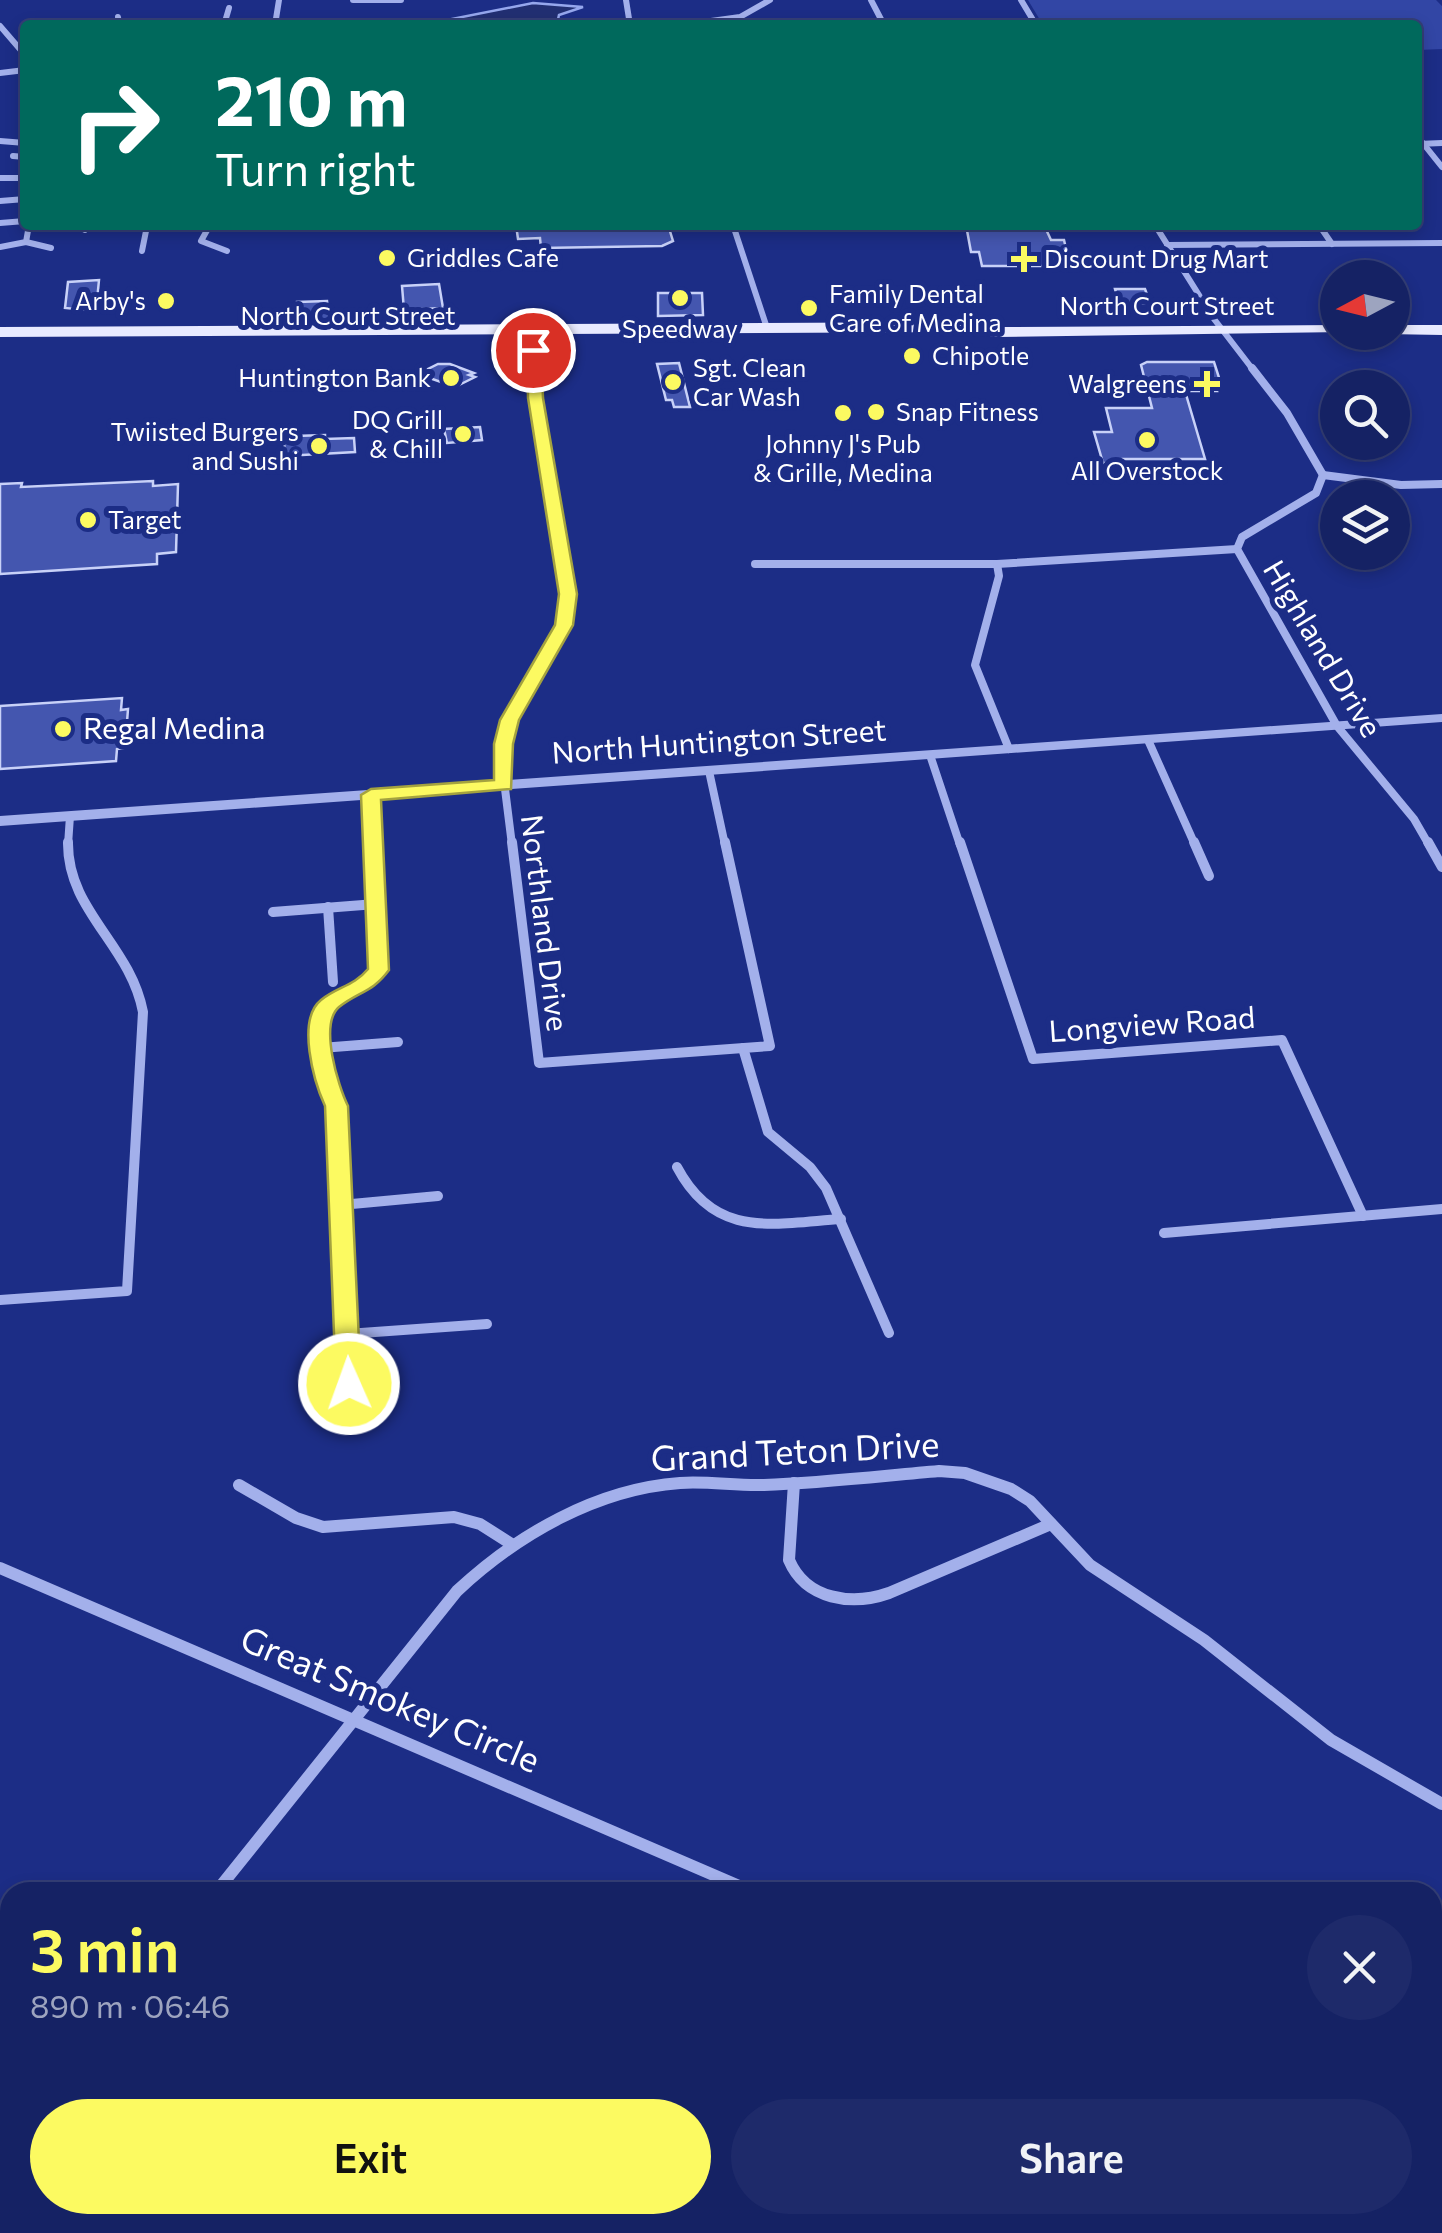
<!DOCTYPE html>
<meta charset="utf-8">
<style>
:root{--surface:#152264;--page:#1e2a6a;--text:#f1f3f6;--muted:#9da4bf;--line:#343f78;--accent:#fcfa61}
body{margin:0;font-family:Commissioner,sans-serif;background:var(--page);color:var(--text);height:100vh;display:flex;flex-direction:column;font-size:38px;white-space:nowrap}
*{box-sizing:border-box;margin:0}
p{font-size:32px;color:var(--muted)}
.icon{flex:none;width:55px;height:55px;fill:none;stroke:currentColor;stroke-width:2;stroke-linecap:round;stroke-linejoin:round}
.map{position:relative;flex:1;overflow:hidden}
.details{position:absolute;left:0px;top:1882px;width:1442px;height:352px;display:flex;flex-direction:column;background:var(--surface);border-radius:30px 30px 0 0;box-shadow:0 5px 15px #0003,0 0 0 2px var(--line)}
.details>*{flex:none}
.banner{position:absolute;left:20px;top:20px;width:1402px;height:210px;border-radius:10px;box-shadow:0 5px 15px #0003,0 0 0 2px var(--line);background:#00695c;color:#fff;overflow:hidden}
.needle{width:65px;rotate:263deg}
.tools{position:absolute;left:1320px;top:260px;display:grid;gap:20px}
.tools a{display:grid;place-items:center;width:90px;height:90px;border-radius:50%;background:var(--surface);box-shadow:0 5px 15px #0003,0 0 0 2px var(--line);font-size:50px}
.pin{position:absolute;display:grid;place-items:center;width:85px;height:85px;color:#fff;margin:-42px;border:5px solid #fff;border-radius:50%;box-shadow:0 2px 10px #0007}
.me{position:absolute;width:110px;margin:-55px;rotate:358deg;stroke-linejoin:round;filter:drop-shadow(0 0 8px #0008)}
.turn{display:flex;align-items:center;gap:35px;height:210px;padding:0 30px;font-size:45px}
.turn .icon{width:130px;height:130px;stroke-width:2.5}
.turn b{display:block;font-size:70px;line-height:85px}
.round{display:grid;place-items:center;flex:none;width:105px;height:105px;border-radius:52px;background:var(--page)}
.summary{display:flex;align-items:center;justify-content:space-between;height:170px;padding:0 30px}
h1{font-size:60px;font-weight:600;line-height:75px;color:var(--accent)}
.action{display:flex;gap:20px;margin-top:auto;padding:20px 30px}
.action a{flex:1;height:115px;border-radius:60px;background:var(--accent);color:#111;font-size:40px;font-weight:600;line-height:115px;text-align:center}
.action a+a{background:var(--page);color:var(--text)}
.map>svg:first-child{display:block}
.green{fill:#3246a5}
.water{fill:#222f72;stroke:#96a7ed;stroke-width:2.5}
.building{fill:#4456af;stroke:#c8d1f8;stroke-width:2.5}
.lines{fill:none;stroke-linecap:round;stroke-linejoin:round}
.minor-far3{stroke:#a3b0eb;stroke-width:6}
.minor-far2{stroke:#a3b0eb;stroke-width:8}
.minor-far1{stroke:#a3b0eb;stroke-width:10}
.minor{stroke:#a3b0eb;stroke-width:12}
.tertiary{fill:#a3b0eb;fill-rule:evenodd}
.primary{fill:#e8eaff;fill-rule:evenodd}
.route{fill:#fcfa61;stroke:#a4a23f;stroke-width:2.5}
.poi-dot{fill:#fcfa61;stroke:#1c2d86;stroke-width:4}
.labels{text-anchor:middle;stroke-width:10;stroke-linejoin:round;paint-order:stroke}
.far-poi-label{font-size:25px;fill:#fff;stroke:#1c2d86;text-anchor:start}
.far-street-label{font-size:25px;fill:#fff;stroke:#1c2d86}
.street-label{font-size:30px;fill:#fff;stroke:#1c2d86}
.poi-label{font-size:30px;fill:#fff;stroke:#1c2d86;text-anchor:start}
.near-street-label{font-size:35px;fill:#fff;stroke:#1c2d86}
</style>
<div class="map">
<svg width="1442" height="2233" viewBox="0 0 1442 2233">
<rect width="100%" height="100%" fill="#1c2d86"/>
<polygon class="green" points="1028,0 1436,0 1442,6 1442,49 1418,50 1418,25 1043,25"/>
<polygon class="water" points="533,3 583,7 559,15 557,24 552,25 361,25 375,21 447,20"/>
<g class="building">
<polygon points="516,225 668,225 673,241 662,246 541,248 540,238 518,239"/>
<polygon points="966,225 1044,225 1051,240 1064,240 1070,266 982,266 979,252 971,252"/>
<polygon points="99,280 96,311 65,308 68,282"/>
<polygon points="439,284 443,308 404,310 402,286"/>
<polygon points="1115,289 1145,289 1150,303 1119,303"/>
<polygon points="658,293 702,293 703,315 658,316"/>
<polygon points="327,301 329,319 298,321 297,302"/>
<polygon points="1147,362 1214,362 1222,387 1216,387 1217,391 1185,391 1205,459 1123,459 1124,463 1103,463 1094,432 1112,432 1106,408 1152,408 1141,365"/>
<polygon points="679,363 690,407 674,407 672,400 666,400 657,364"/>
<polygon points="438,364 450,364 474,373 469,375 475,377 455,387 418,374"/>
<polygon points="480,427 482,440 447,443 444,429"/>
<polygon points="325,435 325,439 354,438 355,452 285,456 284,442 295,441 295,436"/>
<polygon points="153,481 153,486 178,484 176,552 157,554 157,564 0,574 0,484 22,483 21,487"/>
<polygon points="122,698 121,710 128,709 125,748 117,749 116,761 0,769 0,706"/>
</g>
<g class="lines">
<g class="minor-far3">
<polyline points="353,0 401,0"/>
<polyline points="626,0 630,25"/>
<polyline points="871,0 884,25"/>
<polyline points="1021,0 1036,25"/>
<polyline points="118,17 119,25"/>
<polyline points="224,25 229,8"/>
<polyline points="275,25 279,0"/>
<polyline points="682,25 740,17 770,0"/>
<polyline points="0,26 25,55"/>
<polyline points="0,73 25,70"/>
<polyline points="1418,137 1442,167"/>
<polyline points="0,141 25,143"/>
<polyline points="1418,144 1442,143"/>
<polyline points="13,156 25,157"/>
<polyline points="0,178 25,178"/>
<polyline points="0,201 25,199"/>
<polyline points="0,223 25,221"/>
<polyline points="210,225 201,241 227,251"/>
<polyline points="251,225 271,227"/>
<polyline points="733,225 767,328"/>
<polyline points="1155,225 1214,319 1254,371"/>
<polyline points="1319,225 1332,244"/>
<polyline points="85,230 87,225"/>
<polyline points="26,242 51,248"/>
<polyline points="1167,245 1442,243"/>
<polyline points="0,247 26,242 29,225"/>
<polyline points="142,251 146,231 152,225"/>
<polyline points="532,371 532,348 538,329"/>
</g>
<g class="minor-far2">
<polyline points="1252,368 1287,413 1323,475"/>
<polyline points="1323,475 1316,493 1242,537 1237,549 1337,726 1414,819 1429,845"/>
<polyline points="1323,475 1401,485 1442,484"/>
<polyline points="755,564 997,564 1237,549"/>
<polyline points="997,564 999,576 975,665 1009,749"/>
<polyline points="1148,740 1195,845"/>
<polyline points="930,755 960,845"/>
<polyline points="709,771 725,845"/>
<polyline points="371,795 373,845"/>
<polyline points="68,845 70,816"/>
<polyline points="512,845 502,765 506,733 517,702 556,638 568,594 532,368"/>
</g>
<g class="minor-far1">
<polyline points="512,842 539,1063 770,1046 725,842"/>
<polyline points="960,842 1033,1059 1282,1040 1363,1216"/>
<polyline points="1194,842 1209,876"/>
<polyline points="1428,842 1442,867"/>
<polyline points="328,907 333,982"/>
<polyline points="273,912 376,904"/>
<polyline points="321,1048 398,1042"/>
<polyline points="743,1048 768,1132 810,1167 826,1188 889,1333"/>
<path d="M677,1167C715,1239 771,1224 841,1219"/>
<polyline points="341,1205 438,1196"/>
<polyline points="1164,1233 1442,1209"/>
<path d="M0,1300L127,1291L143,1012C130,944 67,911 68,842"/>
<polyline points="347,1334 487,1324"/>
<path d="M349,1384L337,1106L322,1068V1011C341,995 362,989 378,970L373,842"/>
</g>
<g class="minor">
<path d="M794,1483L789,1560C806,1600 852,1606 889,1593L1051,1524"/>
<polyline points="239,1485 296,1518 323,1527 454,1517 480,1524 513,1545"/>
<polyline points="0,1568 753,1892"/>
<path d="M216,1892L457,1591C517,1535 596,1489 680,1483C708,1481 736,1486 764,1485C822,1483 881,1476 939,1471L965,1473L1011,1489L1030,1501L1090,1565L1204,1640L1331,1740L1442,1804"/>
<polyline points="0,1921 10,1926"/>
<polyline points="1432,1971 1442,1961"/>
<polyline points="367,2225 369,2233"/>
<polyline points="978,2225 980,2233"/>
<polyline points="1425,2225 1433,2233"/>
</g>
<polygon class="tertiary" points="1442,714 1442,722 0,826 0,816"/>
<g class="primary">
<polygon points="961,322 997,327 1338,325 1338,332 1345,332 997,337 961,332 0,337 0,327"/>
<polygon points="1392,325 1442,325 1442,335 1386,334 1392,332"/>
</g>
</g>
<path class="route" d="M527,347L541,350L543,398L577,594L573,625L519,720L513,744L511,789L381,800L389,970C372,993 359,991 339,1007C319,1024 338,1086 348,1106L361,1384L349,1393L336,1384L325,1106C314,1082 296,1020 321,1000C337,987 354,986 368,969L361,795L371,789L494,780V744L500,720L555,625L559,594L528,398Z"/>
<g class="poi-dot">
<circle cx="387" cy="258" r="10"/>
<path d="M1019 244h10v10h10v10h-10v10h-10v-10h-10v-10h10z"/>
<circle cx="680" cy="298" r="10"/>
<circle cx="166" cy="301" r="10"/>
<circle cx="809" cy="308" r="10"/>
<circle cx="912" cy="356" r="10"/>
<circle cx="451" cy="378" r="10"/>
<circle cx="673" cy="382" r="10"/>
<path d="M1202 369h10v10h10v10h-10v10h-10v-10h-10v-10h10z"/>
<circle cx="876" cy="412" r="10"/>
<circle cx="843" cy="413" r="10"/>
<circle cx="463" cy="434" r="10"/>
<circle cx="1147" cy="440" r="10"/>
<circle cx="319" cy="446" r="10"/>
<circle cx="88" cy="520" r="10"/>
<circle cx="63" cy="729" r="10"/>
</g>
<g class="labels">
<g class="far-poi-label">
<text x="407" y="267">Griddles Cafe</text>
<text x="1044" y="268">Discount Drug Mart</text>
<text x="829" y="303">Family Dental<tspan x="829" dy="29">Care of Medina</tspan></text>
<text x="146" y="310" text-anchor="end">Arby's</text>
<text x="680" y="338" text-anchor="middle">Speedway</text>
<text x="932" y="365">Chipotle</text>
<text x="693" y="377">Sgt. Clean<tspan x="693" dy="29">Car Wash</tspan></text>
<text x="431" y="387" text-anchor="end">Huntington Bank</text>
<text x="1187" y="393" text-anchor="end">Walgreens</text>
<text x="896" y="421">Snap Fitness</text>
<text x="443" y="429" text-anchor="end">DQ Grill<tspan x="443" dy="29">&amp; Chill</tspan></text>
<text x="299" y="441" text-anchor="end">Twiisted Burgers<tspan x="299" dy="29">and Sushi</tspan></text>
<text x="843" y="453" text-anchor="middle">Johnny J's Pub<tspan x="843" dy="29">&amp; Grille, Medina</tspan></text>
<text x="1147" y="480" text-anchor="middle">All Overstock</text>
<text x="108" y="529">Target</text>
</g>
<g class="far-street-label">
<text x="1167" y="315">North Court Street</text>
<text x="348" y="325">North Court Street</text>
</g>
<g class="street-label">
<text transform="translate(1322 649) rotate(59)" y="10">Highland Drive</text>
<text transform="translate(719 742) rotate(-4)" y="10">North Huntington Street</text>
<text transform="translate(544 923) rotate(83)" y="10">Northland Drive</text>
<text transform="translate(1152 1025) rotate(-4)" y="10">Longview Road</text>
</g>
<g class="poi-label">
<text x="83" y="739">Regal Medina</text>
</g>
<g class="near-street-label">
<text transform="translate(795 1452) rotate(-3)" y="12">Grand Teton Drive</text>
<text transform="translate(390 1700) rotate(23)" y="12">Great Smokey Circle</text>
</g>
</g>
</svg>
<div class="tools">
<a><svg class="needle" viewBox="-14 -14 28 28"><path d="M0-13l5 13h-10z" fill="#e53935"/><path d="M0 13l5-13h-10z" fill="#9da4bf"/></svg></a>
<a><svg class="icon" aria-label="search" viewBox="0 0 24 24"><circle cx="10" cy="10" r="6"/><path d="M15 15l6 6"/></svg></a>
<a><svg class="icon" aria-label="layers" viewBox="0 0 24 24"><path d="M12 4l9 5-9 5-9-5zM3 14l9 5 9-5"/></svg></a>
</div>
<div class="pin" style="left:533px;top:350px;background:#d93025"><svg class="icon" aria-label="arrive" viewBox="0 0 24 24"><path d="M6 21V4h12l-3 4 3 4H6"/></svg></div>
<svg class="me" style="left:349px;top:1384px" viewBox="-20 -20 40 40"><circle r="17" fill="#fcfa61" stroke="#fff" stroke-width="3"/><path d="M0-11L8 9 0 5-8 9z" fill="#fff"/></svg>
<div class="banner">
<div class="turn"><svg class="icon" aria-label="right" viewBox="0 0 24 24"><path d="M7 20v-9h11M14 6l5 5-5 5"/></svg><div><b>210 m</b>Turn right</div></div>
</div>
<section class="details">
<div class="summary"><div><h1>3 min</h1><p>890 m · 06:46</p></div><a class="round"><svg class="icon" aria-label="close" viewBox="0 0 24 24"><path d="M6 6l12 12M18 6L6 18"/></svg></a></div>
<div class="action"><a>Exit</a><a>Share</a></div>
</section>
</div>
